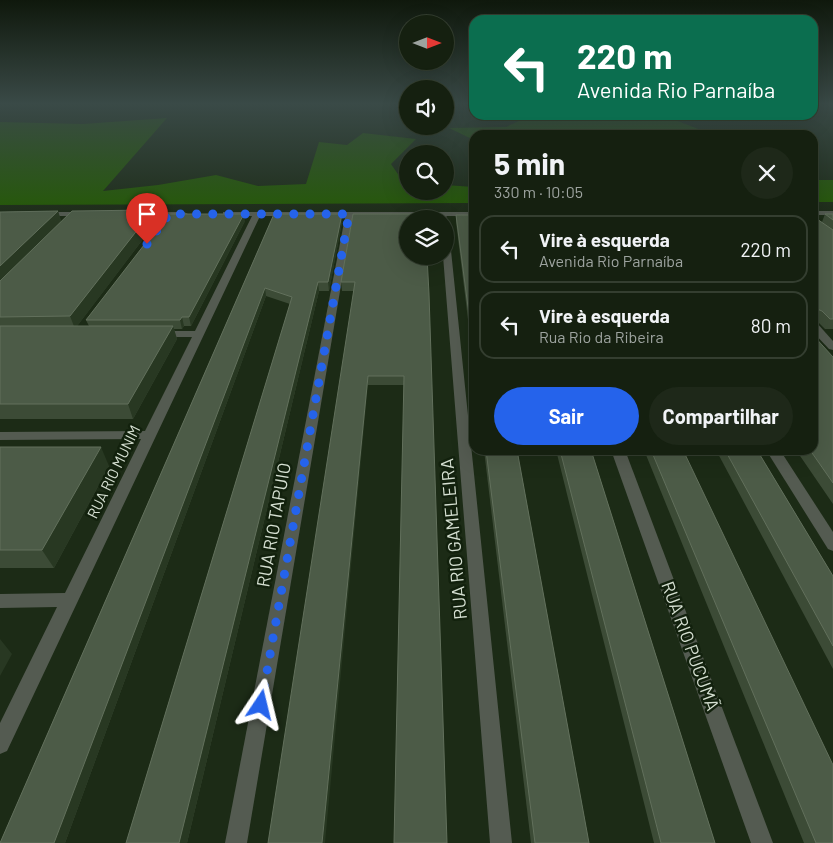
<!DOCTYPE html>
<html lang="pt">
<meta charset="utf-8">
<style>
:root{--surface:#152010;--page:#1e2819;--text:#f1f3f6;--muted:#9da39f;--line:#343e30;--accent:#2563eb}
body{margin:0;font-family:Barlow,sans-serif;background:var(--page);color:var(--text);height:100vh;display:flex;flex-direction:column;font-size:19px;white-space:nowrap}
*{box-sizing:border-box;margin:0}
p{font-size:16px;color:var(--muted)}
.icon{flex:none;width:28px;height:28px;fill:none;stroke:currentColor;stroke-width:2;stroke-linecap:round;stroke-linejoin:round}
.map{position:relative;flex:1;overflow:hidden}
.side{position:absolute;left:469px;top:130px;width:349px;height:325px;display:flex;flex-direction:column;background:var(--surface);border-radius:15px;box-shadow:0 5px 20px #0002,0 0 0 1px var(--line)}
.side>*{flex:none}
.guide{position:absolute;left:469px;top:15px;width:349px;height:105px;border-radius:15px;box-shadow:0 5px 20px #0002,0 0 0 1px var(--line);background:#0b6e4f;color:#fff;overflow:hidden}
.needle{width:32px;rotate:90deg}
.fabs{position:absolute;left:399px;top:15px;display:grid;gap:10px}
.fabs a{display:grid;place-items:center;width:55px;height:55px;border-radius:50%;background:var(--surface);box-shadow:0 5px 20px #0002,0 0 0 1px var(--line);font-size:25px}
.pin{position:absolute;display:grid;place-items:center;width:42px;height:42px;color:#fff;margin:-51px -21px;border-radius:50% 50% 50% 0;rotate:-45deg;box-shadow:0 0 5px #0007}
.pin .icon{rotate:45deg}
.me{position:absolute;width:55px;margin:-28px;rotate:10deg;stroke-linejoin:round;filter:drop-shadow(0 0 4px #0008)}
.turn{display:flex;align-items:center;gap:18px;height:105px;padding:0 25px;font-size:22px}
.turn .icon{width:65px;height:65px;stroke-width:2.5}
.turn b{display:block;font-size:35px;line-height:42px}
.round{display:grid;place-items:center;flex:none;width:52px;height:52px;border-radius:26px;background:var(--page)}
.headline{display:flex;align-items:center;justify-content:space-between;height:85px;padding:0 25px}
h1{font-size:30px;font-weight:700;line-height:38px}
.button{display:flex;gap:10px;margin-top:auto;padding:10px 25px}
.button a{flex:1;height:58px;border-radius:30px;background:var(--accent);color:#fff;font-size:20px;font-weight:700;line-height:58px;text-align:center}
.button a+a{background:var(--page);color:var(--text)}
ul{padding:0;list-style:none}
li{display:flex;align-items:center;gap:15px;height:68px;margin:0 10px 8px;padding:0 15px;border:2px solid var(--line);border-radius:15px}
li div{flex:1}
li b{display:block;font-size:19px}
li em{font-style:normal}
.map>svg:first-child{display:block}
.green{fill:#245a04}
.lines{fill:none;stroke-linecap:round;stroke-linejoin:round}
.minor{fill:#545b51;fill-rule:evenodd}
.tertiary{fill:#545b51;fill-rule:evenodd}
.wall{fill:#3c4b36}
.shaded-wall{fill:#283822}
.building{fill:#4c5b47;stroke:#62705c}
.route{stroke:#2563eb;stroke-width:9;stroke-dasharray:0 16.2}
.labels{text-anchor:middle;stroke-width:5;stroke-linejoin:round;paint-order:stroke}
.street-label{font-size:15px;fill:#d6e0d2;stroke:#12210d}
.near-street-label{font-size:18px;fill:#d6e0d2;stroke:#12210d}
</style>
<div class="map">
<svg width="833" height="843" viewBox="0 0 833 843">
<rect width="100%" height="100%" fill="#1c2b16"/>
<g class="green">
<polygon points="532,115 662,115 714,135 474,135 474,140 449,128 506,127"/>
<polygon points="167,118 103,191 158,185 216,175 258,186 306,184 319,142 347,145 363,133 416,139 391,164 404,183 407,183 408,191 445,191 445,185 474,187 474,203 0,205 0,122 83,124"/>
<rect x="813" y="180" width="20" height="22"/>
</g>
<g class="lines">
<g class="minor">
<polygon points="254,212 261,214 7,751 0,754 0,723 57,607 0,608 0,594 65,593 141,439 0,440 0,432 145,431 192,337 159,337 154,334 159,331 195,331"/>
<polygon points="346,212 353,214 247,843 225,843"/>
<polygon points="440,212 446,212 447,221 440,219"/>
<polygon points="445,229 449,231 512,843 490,843 443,256 445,256"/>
<polygon points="812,321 816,322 833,341 833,350 829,349 812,331"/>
<polygon points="611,450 625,450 773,843 751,843"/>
<polygon points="766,450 780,450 833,532 833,551 828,549"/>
</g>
<g class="tertiary">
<rect x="812" y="211" width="21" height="4"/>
<polygon points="38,212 86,212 90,214 86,216 38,216"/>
<polygon points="136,212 184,212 188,214 184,216 136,216"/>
<rect x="223" y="212" width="251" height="4"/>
</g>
</g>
<g class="wall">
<polygon points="153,210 156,222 77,326 89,326 86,320 245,221 191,326 184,326 182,329 174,329 177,339 133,419 0,419 0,212 58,211 61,222"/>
<polygon points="274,214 342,214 342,222 329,291 319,291 187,843 126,843 290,304 266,296 65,843 0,843"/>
<polygon points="424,214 404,385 368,385 353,291 342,291 341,282"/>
<polygon points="812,214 814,217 822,222 825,214 833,214 833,329 825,329 817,321 814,320 812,324"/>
<polygon points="456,215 474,215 474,368 456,222"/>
<polygon points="833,357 833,504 796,450 812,450"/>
<polygon points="0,447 109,466 54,568 0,568"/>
<polygon points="484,450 517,450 589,843 531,843"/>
<polygon points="556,450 591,450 715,843 654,843"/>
<polygon points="644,450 683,450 833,843 804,843"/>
<polygon points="716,450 757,450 833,576 833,669"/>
</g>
<g class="shaded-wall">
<polygon points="153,210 156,222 75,329 70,316"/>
<polygon points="58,211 62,223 0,284 0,266"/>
<polygon points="244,214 245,221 191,326 189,317"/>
<polygon points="342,214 342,222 329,291 328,282"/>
<polygon points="318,282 319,291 187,843 179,843"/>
<polygon points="265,288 266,296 65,843 54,843"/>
<polygon points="182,317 184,326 182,329 180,320"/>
<polygon points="173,326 177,339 133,419 128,404"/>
<polygon points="368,376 368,385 325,843 322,843"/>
<polygon points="101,447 109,466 54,568 42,550"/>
<polygon points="0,639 12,654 0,676"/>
</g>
<g class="building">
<polygon points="151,210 153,210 70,316 0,317 0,281 72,211"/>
<polygon points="58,211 0,266 0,212"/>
<polygon points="168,214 244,214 189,317 182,317 180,320 86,320"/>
<polygon points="274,214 342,214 328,282 318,282 179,843 126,843 292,297 265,288 54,843 0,843"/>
<polygon points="353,214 424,214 424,219 408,219 408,256 427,256 429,294 447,843 394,843 404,376 368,376 322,843 268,843 355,282 341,282"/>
<polygon points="812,214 814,214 814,217 833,230 833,319 830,319 822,311 817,309 815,311 815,319 812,319"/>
<polygon points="825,214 833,214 833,220"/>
<polygon points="456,215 474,215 474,353"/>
<polygon points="0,326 173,326 128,404 0,404"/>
<polygon points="812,334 833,357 833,483 810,450 812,450"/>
<polygon points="0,447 101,447 42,550 0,550"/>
<polygon points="486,450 517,450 589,843 535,843"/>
<polygon points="560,450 591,450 715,843 661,843"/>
<polygon points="651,450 683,450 833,765 833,843 816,843"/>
<polygon points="725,450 757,450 833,576 833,646"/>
</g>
<linearGradient id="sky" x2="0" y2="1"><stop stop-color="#0f180c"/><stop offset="0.47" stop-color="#3a4a47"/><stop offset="1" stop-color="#3a4a47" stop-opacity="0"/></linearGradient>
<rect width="833" height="221" fill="url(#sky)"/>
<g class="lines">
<polyline class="route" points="147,244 169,214 349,214 261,705"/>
</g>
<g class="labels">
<g class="street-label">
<text transform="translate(114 472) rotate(-64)" y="5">RUA RIO MUNIM</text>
</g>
<g class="near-street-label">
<text transform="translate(274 525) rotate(-80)" y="6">RUA RIO TAPUIO</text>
<text transform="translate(454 539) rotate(-95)" y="6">RUA RIO GAMELEIRA</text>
<text transform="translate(690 646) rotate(70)" y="6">RUA RIO PUCUMÃ</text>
</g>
</g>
</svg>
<div class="fabs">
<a><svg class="needle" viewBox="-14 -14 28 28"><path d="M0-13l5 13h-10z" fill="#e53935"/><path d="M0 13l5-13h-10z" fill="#9da39f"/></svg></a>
<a><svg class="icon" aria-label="sound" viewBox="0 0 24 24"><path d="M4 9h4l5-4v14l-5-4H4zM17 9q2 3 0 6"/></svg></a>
<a><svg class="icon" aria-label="search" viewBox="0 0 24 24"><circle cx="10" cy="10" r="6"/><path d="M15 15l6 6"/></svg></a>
<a><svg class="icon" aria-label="layers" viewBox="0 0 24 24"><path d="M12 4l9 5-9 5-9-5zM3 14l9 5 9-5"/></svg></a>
</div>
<div class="pin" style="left:147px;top:244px;background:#d93025"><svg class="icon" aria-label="arrive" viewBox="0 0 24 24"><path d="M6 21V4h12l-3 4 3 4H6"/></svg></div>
<svg class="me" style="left:261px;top:705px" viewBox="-20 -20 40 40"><path d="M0-17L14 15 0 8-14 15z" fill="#2563eb" stroke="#fff" stroke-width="4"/></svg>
<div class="guide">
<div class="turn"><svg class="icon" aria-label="left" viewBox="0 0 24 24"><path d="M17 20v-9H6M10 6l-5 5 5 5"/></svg><div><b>220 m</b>Avenida Rio Parnaíba</div></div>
</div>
<section class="side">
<div class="headline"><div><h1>5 min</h1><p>330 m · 10:05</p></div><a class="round"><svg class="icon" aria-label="close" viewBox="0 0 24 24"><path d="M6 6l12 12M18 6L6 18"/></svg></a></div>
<ul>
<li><svg class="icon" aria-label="left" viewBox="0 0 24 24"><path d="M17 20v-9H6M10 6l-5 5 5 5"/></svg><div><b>Vire à esquerda</b><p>Avenida Rio Parnaíba</p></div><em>220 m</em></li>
<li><svg class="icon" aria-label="left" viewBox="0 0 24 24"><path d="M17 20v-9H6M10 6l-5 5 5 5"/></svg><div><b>Vire à esquerda</b><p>Rua Rio da Ribeira</p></div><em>80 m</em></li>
</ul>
<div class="button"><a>Sair</a><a>Compartilhar</a></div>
</section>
</div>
